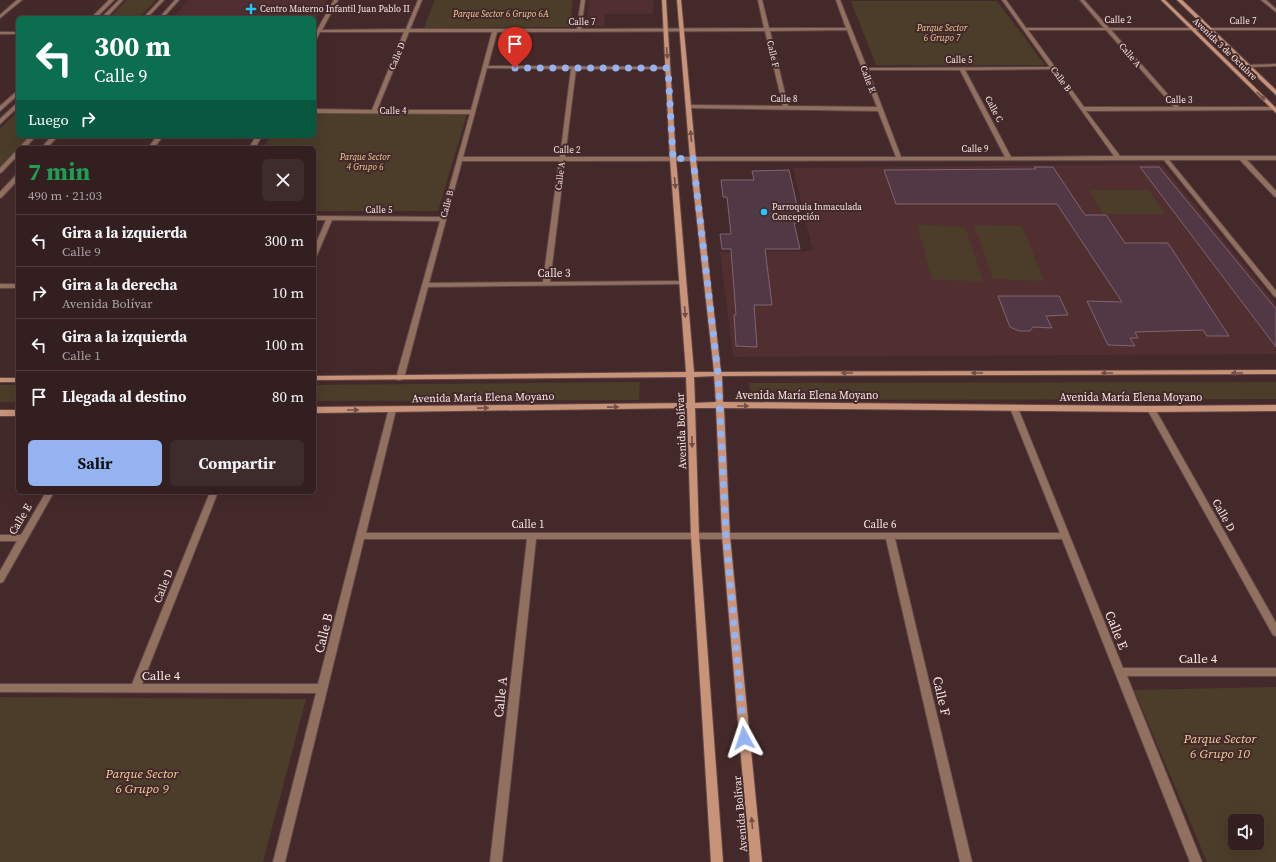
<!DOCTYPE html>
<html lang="es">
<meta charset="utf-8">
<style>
:root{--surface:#331f20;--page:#3e2c2d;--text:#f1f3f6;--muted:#a9a2a5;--line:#4e3d3e;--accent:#95b2f1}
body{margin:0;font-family:"Source Serif 4",serif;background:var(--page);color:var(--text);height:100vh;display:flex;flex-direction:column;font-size:15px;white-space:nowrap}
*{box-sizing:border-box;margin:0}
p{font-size:13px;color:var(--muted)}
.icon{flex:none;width:22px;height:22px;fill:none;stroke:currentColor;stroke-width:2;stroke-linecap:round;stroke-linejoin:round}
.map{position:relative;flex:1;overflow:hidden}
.side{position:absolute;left:16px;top:146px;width:300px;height:348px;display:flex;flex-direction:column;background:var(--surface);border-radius:6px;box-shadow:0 4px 16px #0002,0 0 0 1px var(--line)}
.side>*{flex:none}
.hud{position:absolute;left:16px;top:16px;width:300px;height:122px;border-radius:6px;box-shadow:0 4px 16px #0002,0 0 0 1px var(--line);background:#0b6e4f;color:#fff;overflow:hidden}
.fabs{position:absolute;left:1228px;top:814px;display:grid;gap:8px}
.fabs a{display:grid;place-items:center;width:36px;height:36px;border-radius:6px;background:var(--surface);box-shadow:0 4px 16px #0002,0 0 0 1px var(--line);font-size:20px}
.pin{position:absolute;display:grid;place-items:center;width:34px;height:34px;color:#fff;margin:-41px -17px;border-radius:50% 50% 50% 0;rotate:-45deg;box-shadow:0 0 4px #0007}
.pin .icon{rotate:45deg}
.me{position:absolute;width:44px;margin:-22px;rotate:355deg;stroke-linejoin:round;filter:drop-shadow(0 0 3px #0008)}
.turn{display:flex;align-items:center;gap:14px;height:84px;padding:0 12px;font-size:18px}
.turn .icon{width:52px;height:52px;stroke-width:2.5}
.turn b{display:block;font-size:28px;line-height:34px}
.then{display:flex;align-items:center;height:38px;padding:0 12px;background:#0003;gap:8px;font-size:15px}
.round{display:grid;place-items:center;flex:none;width:42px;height:42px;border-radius:6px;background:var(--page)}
.head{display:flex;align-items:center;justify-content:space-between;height:68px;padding:0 12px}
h1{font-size:24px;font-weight:700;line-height:30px;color:#1e9e55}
.cta{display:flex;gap:8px;margin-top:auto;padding:8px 12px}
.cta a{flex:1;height:46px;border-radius:6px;background:var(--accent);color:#111;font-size:16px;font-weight:700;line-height:46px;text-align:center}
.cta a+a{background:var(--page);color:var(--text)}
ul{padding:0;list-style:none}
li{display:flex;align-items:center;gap:12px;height:52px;padding:0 12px;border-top:1px solid var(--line)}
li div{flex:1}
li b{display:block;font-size:15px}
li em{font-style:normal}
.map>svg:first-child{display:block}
.built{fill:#512e30}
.green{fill:#4b3d29;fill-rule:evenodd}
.building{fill:#523845;stroke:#806472}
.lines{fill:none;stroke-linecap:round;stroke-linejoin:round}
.street-casing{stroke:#614748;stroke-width:2}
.secondary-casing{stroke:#614748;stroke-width:2}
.street{fill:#927060;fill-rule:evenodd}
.secondary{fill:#c89378;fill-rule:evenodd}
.oneway{fill:#724e45}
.route{stroke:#95b2f1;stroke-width:7;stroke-dasharray:0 12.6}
.poi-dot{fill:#22c9fe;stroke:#44292a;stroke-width:1.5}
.labels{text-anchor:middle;stroke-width:4;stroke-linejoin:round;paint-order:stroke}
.far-poi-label{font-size:9px;fill:#fae7e7;stroke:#44292a;text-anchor:start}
.far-park-label{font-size:9px;font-style:italic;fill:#f4d09a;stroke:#44292a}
.far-street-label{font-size:9px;fill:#fae7e7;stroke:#44292a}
.street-label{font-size:11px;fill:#fae7e7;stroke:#44292a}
.near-street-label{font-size:13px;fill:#fae7e7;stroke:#44292a}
.near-park-label{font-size:13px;font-style:italic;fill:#f4d09a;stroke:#44292a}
</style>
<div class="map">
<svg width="1276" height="862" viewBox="0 0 1276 862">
<rect width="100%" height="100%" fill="#44292a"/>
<g class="built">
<polygon points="188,0 328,0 314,22 314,18 173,18"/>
<polygon points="589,0 653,0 653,14 605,14 604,26 587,26"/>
<polygon points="1157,164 1163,166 1276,304 1276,354 733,357 720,252 813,251 793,168"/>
</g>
<g class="green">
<polygon points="127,0 156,0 139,18 109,18"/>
<polygon points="435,0 573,0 570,27 424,28"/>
<polygon points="851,1 997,1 1045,65 876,65"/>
<polygon points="18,111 18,136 30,136 0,169 0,129"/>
<polygon points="314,114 467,114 438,211 314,211 314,148 263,148 270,136 314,136"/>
<polygon points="1089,190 1149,190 1165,214 1103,214"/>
<polygon points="917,225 965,227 983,281 932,280"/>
<polygon points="974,225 1022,226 1044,281 993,279"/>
<polygon points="640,382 639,400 314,401 314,385"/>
<polygon points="1276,382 1276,399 751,400 749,383"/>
<rect x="0" y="385" width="18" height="17"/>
<path d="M1276,687V862H1207L1134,690ZM1235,821H1257V843H1235Z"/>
<polygon points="0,697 306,699 263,862 0,862"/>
</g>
<g class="building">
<polygon points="1034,167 1053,167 1085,215 1106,215 1125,243 1168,243 1229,336 1207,336 1203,330 1135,332 1138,338 1130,338 1135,346 1108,345 1087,301 1122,302 1057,204 896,204 884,170 1036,169"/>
<polygon points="1140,167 1159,167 1276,309 1276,347"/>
<polygon points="789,170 801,223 794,223 800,249 765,249 772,305 754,305 757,347 736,346 734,315 736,315 731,249 722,249 720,234 731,234 727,197 723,197 721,180 754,180 752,171"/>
<polygon points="998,296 1059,296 1068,315 1046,316 1052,328 1033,327 1030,331 1019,331 1010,327"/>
</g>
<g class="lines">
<defs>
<g id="street">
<polygon points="17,0 22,0 0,18 0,15"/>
<polygon points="109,0 114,0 96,18 91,18"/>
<polygon points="119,0 123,0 106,18 101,18"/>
<polygon points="160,0 164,0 147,18 143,18"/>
<polygon points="175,0 179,0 163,18 159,18"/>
<path d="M334,0H338L322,30L406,29L418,0H422L410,29H577L581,0H585L581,29L764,28L758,0H762L769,28H846L836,0H840L867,68L1050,67L1002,0H1006L1026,28H1104L1080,0H1084L1109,28H1276V30H1111L1179,107H1275L1276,110L1086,111L1120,156H1276V160H1247L1276,191V197L1274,196L1240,160H1169L1276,291V297L1274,296L1164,160L565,161L550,282L683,281L686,283L685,284L428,287L404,378L400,380H397L396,378L440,221L332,220L317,255L314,257V248L326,220H314V216L441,217L470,114L314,113V109L372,110L404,32H320L316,40H314L315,32H314V30H317ZM847,30L877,107L788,106L770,31ZM1028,30H1106L1174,107H1084ZM765,31L783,106L689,105L687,106V108L878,111L896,157H565L576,69H668L670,68V67L488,66L497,32ZM409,32H492L471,110H377ZM487,68L571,69L560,157H463ZM1052,69L1114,156L1011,157L965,70ZM868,70H960L1005,157H901ZM462,161H559L543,282L429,283Z"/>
<polygon points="1261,0 1266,0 1276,9 1276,12"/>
<rect x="0" y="32" width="18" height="2"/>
<polygon points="1276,64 1276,66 1247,67 1245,66 1247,65"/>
<polygon points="18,90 18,95 0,111 0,106"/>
<polygon points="18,102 18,107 0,124 0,119"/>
<polygon points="30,136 36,136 25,148 19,148"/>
<polygon points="52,136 58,136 47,148 41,148"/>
<polygon points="157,136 163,136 154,148 148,148"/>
<polygon points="256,136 262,136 255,148 249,148"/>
<polygon points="18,150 18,155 2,172 0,173 0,168 16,151"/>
<polygon points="18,174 18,180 2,197 0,198 0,192 16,175"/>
<rect x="0" y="284" width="18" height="4"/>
<polygon points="1014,405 1018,408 1123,668 1276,668 1276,676 1127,676 1202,862 1190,862 1062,539 895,539 972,862 960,862 886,539 536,539 502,862 490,862 527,539 364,539 285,862 273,862 316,693 0,692 0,684 132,684 210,492 218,492 142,684 318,684 389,408 392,407 396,410 366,533 1060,533 1010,408"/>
<polygon points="1151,406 1155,409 1276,623 1276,636 1273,635 1147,409"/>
<polygon points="46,492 54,492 3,582 0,583 0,571 17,541 0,541 0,535 21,535"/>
</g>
<g id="secondary">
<path d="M662,0H666L676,159L694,372H714L690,159L677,0H681L696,159L721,372L1276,370V374L722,376L723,402L1151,406L1276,405V411L1151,412L724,408L730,536L762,862H750L722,536L716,408H695L699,536L723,862H711L691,536L687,408L314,413V407L687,403L686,377L314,380V376L686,372L670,159ZM714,376L716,402L695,403L694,377Z"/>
<polygon points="1161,0 1165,0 1276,108 1276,113"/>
<polygon points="1177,0 1182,0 1276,90 1276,95"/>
<rect x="0" y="378" width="18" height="4"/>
<rect x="0" y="410" width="18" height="6"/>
</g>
</defs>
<use href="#street" class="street-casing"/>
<use href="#secondary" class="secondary-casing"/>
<use href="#street" class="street"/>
<use href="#secondary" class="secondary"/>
</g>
<defs><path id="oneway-solid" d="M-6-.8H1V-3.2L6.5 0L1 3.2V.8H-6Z"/></defs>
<g class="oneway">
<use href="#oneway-solid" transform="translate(667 53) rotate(86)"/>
<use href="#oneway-solid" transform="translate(1261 96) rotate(44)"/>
<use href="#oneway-solid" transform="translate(691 136) rotate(-95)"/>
<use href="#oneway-solid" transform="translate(675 183) rotate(85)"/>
<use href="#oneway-solid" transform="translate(685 312) rotate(86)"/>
<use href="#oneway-solid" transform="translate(847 373) rotate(180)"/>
<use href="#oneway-solid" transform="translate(977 373) rotate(180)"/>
<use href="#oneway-solid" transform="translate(1107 373) rotate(180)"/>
<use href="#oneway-solid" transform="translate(1237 373) rotate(180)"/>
<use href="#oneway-solid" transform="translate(743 406)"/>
<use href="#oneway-solid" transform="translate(613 407) rotate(-1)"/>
<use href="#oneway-solid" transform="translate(483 408) rotate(-1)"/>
<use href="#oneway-solid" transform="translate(353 410)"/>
<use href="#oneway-solid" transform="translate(692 442) rotate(88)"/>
<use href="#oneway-solid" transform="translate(752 823) rotate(-95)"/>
</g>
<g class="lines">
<polyline class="route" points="515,68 668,68 673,159 693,158 718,374 726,536 744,738"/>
</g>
<g class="poi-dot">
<path d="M249 3h4v4h4v4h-4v4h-4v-4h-4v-4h4z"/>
<circle cx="764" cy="212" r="4"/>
</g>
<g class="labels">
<g class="far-poi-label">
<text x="260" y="12">Centro Materno Infantil Juan Pablo II</text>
<text x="772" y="210">Parroquia Inmaculada<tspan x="772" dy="10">Concepción</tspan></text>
</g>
<g class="far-park-label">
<text x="501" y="17">Parque Sector 6 Grupo 6A</text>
<text x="942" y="31">Parque Sector<tspan x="942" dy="10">6 Grupo 7</tspan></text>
<text x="365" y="160">Parque Sector<tspan x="365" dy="10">4 Grupo 6</tspan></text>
</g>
<g class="far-street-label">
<text x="1118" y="23">Calle 2</text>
<text x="1243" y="24">Calle 7</text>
<text x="582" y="25">Calle 7</text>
<text transform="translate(1225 49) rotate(44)" y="3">Avenida 3 de Octubre</text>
<text transform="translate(773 54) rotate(77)" y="3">Calle F</text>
<text transform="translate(1130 55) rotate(49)" y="3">Calle A</text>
<text transform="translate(397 56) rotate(-67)" y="3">Calle D</text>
<text x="959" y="63">Calle 5</text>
<text transform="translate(868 79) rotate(69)" y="3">Calle E</text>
<text transform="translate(1061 79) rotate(54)" y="3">Calle B</text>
<text x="784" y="102">Calle 8</text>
<text x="1179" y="103">Calle 3</text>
<text transform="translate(994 109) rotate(62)" y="3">Calle C</text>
<text x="393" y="114">Calle 4</text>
<text x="975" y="152">Calle 9</text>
<text x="567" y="153">Calle 2</text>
<text transform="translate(560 176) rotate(-83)" y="3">Calle A</text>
<text transform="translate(447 204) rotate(-75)" y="3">Calle B</text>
<text x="379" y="213">Calle 5</text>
</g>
<g class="street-label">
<text x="554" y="277">Calle 3</text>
<text x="807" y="399">Avenida María Elena Moyano</text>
<text transform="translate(483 397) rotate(-1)" y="4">Avenida María Elena Moyano</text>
<text x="1131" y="401">Avenida María Elena Moyano</text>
<text transform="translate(681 431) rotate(-92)" y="4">Avenida Bolívar</text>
<text transform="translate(1224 515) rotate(61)" y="4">Calle D</text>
<text transform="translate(20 519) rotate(-59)" y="4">Calle E</text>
<text x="528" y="528">Calle 1</text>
<text x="880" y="528">Calle 6</text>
<text transform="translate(163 586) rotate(-68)" y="4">Calle D</text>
<text transform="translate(740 814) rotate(-95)" y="4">Avenida Bolívar</text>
</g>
<g class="near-street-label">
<text transform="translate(1117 630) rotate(68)" y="5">Calle E</text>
<text transform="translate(323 633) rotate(-76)" y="5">Calle B</text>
<text x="1198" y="663">Calle 4</text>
<text x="161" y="680">Calle 4</text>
<text transform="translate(942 696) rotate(77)" y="5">Calle F</text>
<text transform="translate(500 697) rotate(-84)" y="5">Calle A</text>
</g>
<g class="near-park-label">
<text x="1220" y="743">Parque Sector<tspan x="1220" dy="15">6 Grupo 10</tspan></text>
<text x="142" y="778">Parque Sector<tspan x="142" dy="15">6 Grupo 9</tspan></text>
</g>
</g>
</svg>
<div class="fabs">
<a><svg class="icon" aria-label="sound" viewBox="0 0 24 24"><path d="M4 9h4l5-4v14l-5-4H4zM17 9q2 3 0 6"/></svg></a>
</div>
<div class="pin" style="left:515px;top:68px;background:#d93025"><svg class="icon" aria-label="arrive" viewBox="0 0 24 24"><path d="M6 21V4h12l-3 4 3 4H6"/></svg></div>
<svg class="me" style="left:744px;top:738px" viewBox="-20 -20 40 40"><path d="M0-17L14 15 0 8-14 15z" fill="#95b2f1" stroke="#fff" stroke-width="4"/></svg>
<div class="hud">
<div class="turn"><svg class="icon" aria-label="left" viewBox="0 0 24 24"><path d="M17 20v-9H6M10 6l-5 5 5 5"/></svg><div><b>300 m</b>Calle 9</div></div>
<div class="then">Luego<svg class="icon" aria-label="right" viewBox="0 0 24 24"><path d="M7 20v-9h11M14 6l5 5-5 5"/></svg></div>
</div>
<section class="side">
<div class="head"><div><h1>7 min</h1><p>490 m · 21:03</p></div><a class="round"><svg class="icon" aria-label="close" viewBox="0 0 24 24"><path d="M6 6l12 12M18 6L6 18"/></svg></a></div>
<ul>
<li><svg class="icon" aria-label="left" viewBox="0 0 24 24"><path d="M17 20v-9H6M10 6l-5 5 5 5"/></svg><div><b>Gira a la izquierda</b><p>Calle 9</p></div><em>300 m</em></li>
<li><svg class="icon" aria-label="right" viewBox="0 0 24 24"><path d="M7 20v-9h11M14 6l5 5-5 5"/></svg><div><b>Gira a la derecha</b><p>Avenida Bolívar</p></div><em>10 m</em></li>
<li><svg class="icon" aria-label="left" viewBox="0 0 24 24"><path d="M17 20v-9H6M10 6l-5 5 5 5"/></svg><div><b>Gira a la izquierda</b><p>Calle 1</p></div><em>100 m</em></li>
<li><svg class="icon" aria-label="arrive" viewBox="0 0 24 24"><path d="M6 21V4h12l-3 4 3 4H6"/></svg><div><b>Llegada al destino</b></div><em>80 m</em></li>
</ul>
<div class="cta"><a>Salir</a><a>Compartir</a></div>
</section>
</div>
